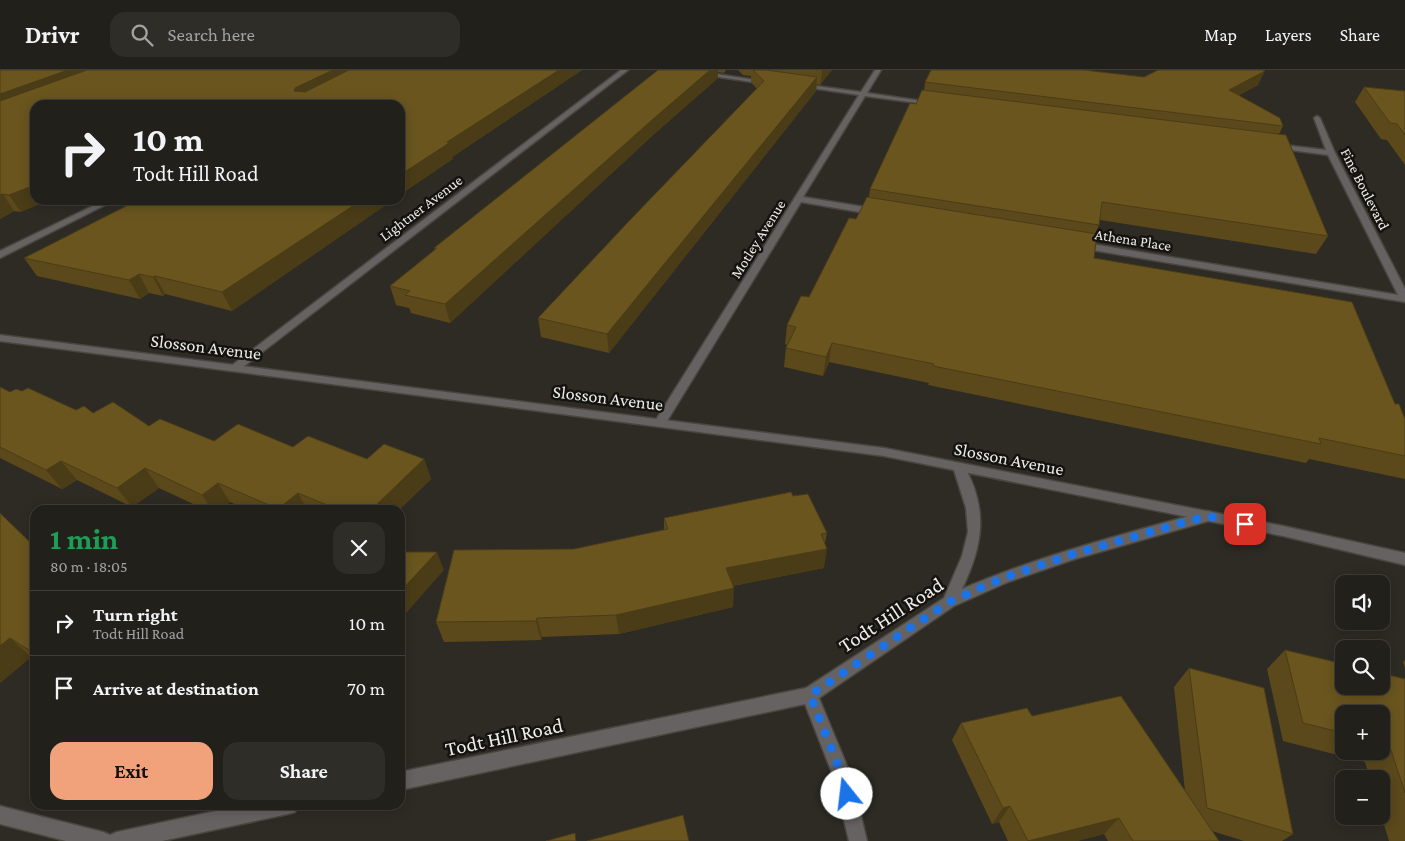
<!DOCTYPE html>
<meta charset="utf-8">
<style>
:root{--surface:#22201b;--page:#2e2d28;--text:#f1f3f6;--muted:#a2a3a3;--line:#3f3e3a;--accent:#f1a27b}
body{margin:0;font-family:"Crimson Pro",serif;background:var(--page);color:var(--text);height:100vh;display:flex;flex-direction:column;font-size:19px;white-space:nowrap}
*{box-sizing:border-box;margin:0}
p{font-size:16px;color:var(--muted)}
.icon{flex:none;width:28px;height:28px;fill:none;stroke:currentColor;stroke-width:2;stroke-linecap:round;stroke-linejoin:round}
.map{position:relative;flex:1;overflow:hidden}
.panel{position:absolute;left:30px;top:435px;width:375px;height:305px;display:flex;flex-direction:column;background:var(--surface);border-radius:15px;box-shadow:0 2px 12px #0003,0 0 0 1px var(--line)}
.panel>*{flex:none}
.hud{position:absolute;left:30px;top:30px;width:375px;height:105px;border-radius:15px;box-shadow:0 2px 12px #0003,0 0 0 1px var(--line);background:#22201b;color:var(--text);overflow:hidden}
.fabs{position:absolute;left:1335px;top:505px;display:grid;gap:10px}
.fabs a{display:grid;place-items:center;width:55px;height:55px;border-radius:10px;background:var(--surface);box-shadow:0 2px 12px #0003,0 0 0 1px var(--line);font-size:25px}
.pin{position:absolute;display:grid;place-items:center;width:42px;height:42px;color:#fff;margin:-21px;border-radius:10px;box-shadow:0 2px 8px #0006}
.me{position:absolute;width:55px;margin:-28px;rotate:344deg;stroke-linejoin:round;filter:drop-shadow(0 0 4px #0008)}
.turn{display:flex;align-items:center;gap:18px;height:105px;padding:0 20px;font-size:22px}
.turn .icon{width:65px;height:65px;stroke-width:2.5}
.turn b{display:block;font-size:35px;line-height:42px}
.round{display:grid;place-items:center;flex:none;width:52px;height:52px;border-radius:15px;background:var(--page)}
.headline{display:flex;align-items:center;justify-content:space-between;height:85px;padding:0 20px}
h1{font-size:30px;font-weight:700;line-height:38px;color:#1e9e55}
.primary-button{display:flex;gap:10px;margin-top:auto;padding:10px 20px}
.primary-button a{flex:1;height:58px;border-radius:15px;background:var(--accent);color:#111;font-size:20px;font-weight:700;line-height:58px;text-align:center}
.primary-button a+a{background:var(--page);color:var(--text)}
ul{padding:0;list-style:none}
li{display:flex;align-items:center;gap:15px;height:65px;padding:0 20px;border-top:1px solid var(--line)}
li div{flex:1}
li b{display:block;font-size:19px}
li em{font-style:normal}
header{display:flex;align-items:center;gap:30px;box-sizing:border-box;height:70px;padding:0 25px;background:var(--surface);border-bottom:1px solid var(--line)}
header strong{font-size:24px}
nav{display:flex;gap:28px;margin-inline-start:auto;font-size:18px}
.search{width:350px;height:45px;background:var(--page);display:flex;align-items:center;gap:12px;box-sizing:border-box;padding:0 18px;border-radius:15px;color:var(--muted);font-size:19px}
.map>svg:first-child{display:block}
.lines{fill:none;stroke-linecap:round;stroke-linejoin:round}
.minor-casing{stroke:#484640;stroke-width:3}
.tertiary-casing{stroke:#484640;stroke-width:3}
.minor{fill:#666262;fill-rule:evenodd}
.tertiary{fill:#666262;fill-rule:evenodd}
.wall{fill:#5b491b;fill-rule:evenodd}
.shaded-wall{fill:#4a3c16}
.building{fill:#6a551f;stroke:#4a3c16}
.route{stroke:#1a73e8;stroke-width:9;stroke-dasharray:0 16.2}
.labels{text-anchor:middle;stroke-width:5;stroke-linejoin:round;paint-order:stroke}
.far-street-label{font-size:15px;fill:#efede9;stroke:#141310}
.street-label{font-size:18px;fill:#efede9;stroke:#141310}
.near-street-label{font-size:21px;fill:#efede9;stroke:#141310}
</style>
<header>
<strong>Drivr</strong>
<div class="search"><svg class="icon" aria-label="search" viewBox="0 0 24 24"><circle cx="10" cy="10" r="6"/><path d="M15 15l6 6"/></svg>Search here</div>
<nav><a>Map</a><a>Layers</a><a>Share</a></nav>
</header>
<div class="map">
<svg width="1405" height="771" viewBox="0 0 1405 771">
<rect width="100%" height="100%" fill="#2d2b24"/>
<g class="lines">
<defs>
<g id="minor">
<polygon points="621,0 628,0 239,300 231,300 229,298 231,296"/>
<polygon points="672,0 689,0 769,12 766,14"/>
<polygon points="875,0 881,0 867,23 936,33 933,35 865,26 803,127 877,139 881,142 877,145 801,132 664,356 656,356 654,353 859,25 798,16 801,14 861,22"/>
<polygon points="1317,46 1320,48 1335,83 1405,219 1405,232 1080,178 1076,175 1080,172 1398,225 1328,85 1275,78 1271,76 1275,74 1326,80 1314,48"/>
<polygon points="105,130 115,130 0,188 0,181"/>
<path d="M959,393L963,394C989,439 983,475 962,519C1041,485 1124,464 1207,441L1212,442L1214,446L1212,450L1075,489L1008,512L954,536L819,628L852,708L867,771H849L834,708L805,634L400,720V702L806,618L944,528L962,486L968,462L966,438L953,397L955,394Z"/>
<polygon points="244,735 297,735 295,742 288,744 162,771 66,771 0,754 0,736 103,762 110,765 117,762"/>
</g>
<polygon id="tertiary" points="0,265 884,378 1283,456 1405,483 1405,495 1283,466 884,386 0,271"/>
</defs>
<use href="#minor" class="minor-casing"/>
<use href="#tertiary" class="tertiary-casing"/>
<use href="#minor" class="minor"/>
<use href="#tertiary" class="tertiary"/>
</g>
<g class="wall">
<polygon points="0,0 582,0 452,87 453,89 400,35 35,35 21,142 14,141 0,149"/>
<polygon points="658,0 726,0 724,3 718,2 718,8 652,66 450,253 411,243 409,238 396,235 390,216 435,180 434,178"/>
<polygon points="738,0 832,0 820,15 817,14 816,21 609,283 541,267 538,248 757,19 751,12 751,6 743,5"/>
<polygon points="1144,7 1258,15 1239,25 1283,56 1279,64 1328,166 1316,184 1100,150 1099,155 1095,164 1094,188 1395,334 1405,349 1405,409 1309,389 1306,393 928,315 929,313 829,292 823,306 784,297 786,278 787,275 785,274 787,255 809,227 869,127 870,119 924,20 925,12"/>
<polygon points="1364,17 1405,21 1405,95 1387,70 1381,69 1355,32"/>
<polygon points="393,130 232,241 165,224 163,226 149,223 140,229 37,206 24,188"/>
<polygon points="0,317 10,322 22,321 76,340 93,343 214,371 293,377 367,389 424,389 431,409 399,440 248,440 230,432 220,440 206,440 159,418 132,437 77,410 62,419 0,388"/>
<polygon points="664,448 827,463 825,473 824,498 733,516 733,537 619,564 542,567 541,570 444,572 436,552 574,479 664,460"/>
<polygon points="35,477 35,590 31,587 0,613"/>
<path d="M1285,580L1405,609V771H1389L1381,745V709H1370L1365,692L1283,671L1267,599ZM1344,644H1381V681H1344Z"/>
<polygon points="1405,590 1405,598 1403,592"/>
<polygon points="1189,598 1293,764 1282,771 1244,771 1212,761 1219,771 1108,771 1104,764 1077,771 1008,771 999,752 992,754 952,670 961,653 1032,646 1185,721 1174,617"/>
</g>
<g class="shaded-wall">
<polygon points="68,0 115,0 0,42 0,24"/>
<polygon points="333,0 366,0 300,33 294,21 295,18"/>
<polygon points="559,0 582,0 452,87 453,89 400,125 400,105 447,72"/>
<polygon points="710,0 718,0 718,8 652,66 450,253 445,234 652,50"/>
<polygon points="822,0 832,0 820,15 822,1"/>
<polygon points="1265,1 1258,15 1223,34 1229,20"/>
<polygon points="817,7 816,21 609,283 607,264"/>
<polygon points="244,31 246,35 234,35"/>
<polygon points="35,115 35,130 50,130 21,142 9,125"/>
<polygon points="3,124 14,141 0,149 0,125"/>
<polygon points="362,130 393,130 232,241 222,222"/>
<polygon points="139,204 149,223 140,229 129,210"/>
<polygon points="155,206 165,224 163,226 153,207"/>
<polygon points="832,273 829,292 823,306 826,287"/>
<polygon points="424,389 431,409 399,440 371,440"/>
<polygon points="61,391 77,410 62,419 46,400"/>
<polygon points="145,398 159,418 132,437 117,418"/>
<polygon points="218,413 230,432 220,440 212,440 202,425"/>
<polygon points="298,423 307,440 279,440 278,439"/>
<polygon points="827,479 824,498 726,517 726,498"/>
<polygon points="437,482 444,500 400,550 400,522"/>
<polygon points="734,518 733,537 619,564 616,545"/>
<polygon points="537,548 542,567 541,570 536,551"/>
<polygon points="10,568 31,587 0,613 0,576"/>
<polygon points="1010,736 999,752 992,754 1003,738"/>
<polygon points="1119,748 1104,764 1077,771 1028,771"/>
</g>
<g class="building">
<polygon points="0,0 68,0 0,24"/>
<polygon points="87,0 333,0 295,18 294,21 305,22 349,0 559,0 447,72 449,73 400,105 400,35 246,35 244,31 234,35 35,35 35,115 9,125 3,124 0,125 0,31"/>
<polygon points="658,0 710,0 652,50 445,234 405,225 410,221 390,216 437,178 434,178"/>
<polygon points="753,0 766,0 817,7 607,264 538,248 630,150 764,11"/>
<polygon points="931,0 1084,0 1144,7 1158,0 1263,0 1265,1 1229,20 1280,48 1283,56 925,12"/>
<polygon points="1364,17 1405,21 1405,65 1397,54 1390,53"/>
<polygon points="922,20 1286,65 1328,166 1102,132 1099,155 870,119 910,33 916,34"/>
<polygon points="867,127 1097,164 1094,188 1352,232 1395,334 1399,334 1405,349 1405,386 1319,368 1321,374 933,296 934,294 832,273 826,287 786,278 796,257 787,255 801,226 809,227 849,148 856,149"/>
<polygon points="138,130 362,130 222,222 155,206 153,207 139,204 129,210 24,188"/>
<polygon points="0,317 10,322 16,319 22,321 28,318 76,340 84,336 93,343 113,332 149,356 160,349 214,371 238,354 293,377 308,366 367,389 384,374 424,389 371,440 339,440 298,423 278,439 218,413 202,425 145,398 117,418 61,391 46,400 0,377"/>
<polygon points="791,422 793,426 808,424 827,463 821,464 827,479 726,498 734,518 616,545 537,548 536,551 436,552 454,480 574,479 668,459 664,448"/>
<polygon points="0,443 35,477 35,584 10,568 0,576"/>
<polygon points="400,482 437,482 400,522"/>
<polygon points="1285,580 1344,594 1344,616 1381,616 1381,603 1405,609 1405,723 1389,674 1381,673 1381,644 1344,644 1344,663 1303,653"/>
<polygon points="1189,598 1264,618 1293,764 1207,738"/>
<polygon points="1121,626 1219,771 1133,771 1119,748 1028,771 1010,736 1003,738 961,653 1027,638 1032,646"/>
<polygon points="683,745 689,771 587,771"/>
<polygon points="575,763 576,771 546,771"/>
</g>
<g class="lines">
<polyline class="route" points="847,724 843,708 810,625 949,532 1003,508 1073,484 1207,446 1245,454"/>
</g>
<g class="labels">
<g class="far-street-label">
<text transform="translate(1365 119) rotate(63)" y="5">Fine Boulevard</text>
<text transform="translate(421 138) rotate(-37)" y="5">Lightner Avenue</text>
<text transform="translate(758 169) rotate(-58)" y="5">Motley Avenue</text>
<text transform="translate(1133 170) rotate(9)" y="5">Athena Place</text>
</g>
<g class="street-label">
<text transform="translate(206 277) rotate(7)" y="6">Slosson Avenue</text>
<text transform="translate(608 328) rotate(7)" y="6">Slosson Avenue</text>
<text transform="translate(1009 389) rotate(11)" y="6">Slosson Avenue</text>
</g>
<g class="near-street-label">
<text transform="translate(891 545) rotate(-33)" y="7">Todt Hill Road</text>
<text transform="translate(504 667) rotate(-12)" y="7">Todt Hill Road</text>
</g>
</g>
</svg>
<div class="fabs">
<a><svg class="icon" aria-label="sound" viewBox="0 0 24 24"><path d="M4 9h4l5-4v14l-5-4H4zM17 9q2 3 0 6"/></svg></a>
<a><svg class="icon" aria-label="search" viewBox="0 0 24 24"><circle cx="10" cy="10" r="6"/><path d="M15 15l6 6"/></svg></a>
<a>+</a>
<a>−</a>
</div>
<div class="pin" style="left:1245px;top:454px;background:#d93025"><svg class="icon" aria-label="arrive" viewBox="0 0 24 24"><path d="M6 21V4h12l-3 4 3 4H6"/></svg></div>
<svg class="me" style="left:847px;top:724px" viewBox="-20 -20 40 40"><circle r="19" fill="#fff"/><path d="M0-13L10 11 0 6-10 11z" fill="#1a73e8"/></svg>
<div class="hud">
<div class="turn"><svg class="icon" aria-label="right" viewBox="0 0 24 24"><path d="M7 20v-9h11M14 6l5 5-5 5"/></svg><div><b>10 m</b>Todt Hill Road</div></div>
</div>
<section class="panel">
<div class="headline"><div><h1>1 min</h1><p>80 m · 18:05</p></div><a class="round"><svg class="icon" aria-label="close" viewBox="0 0 24 24"><path d="M6 6l12 12M18 6L6 18"/></svg></a></div>
<ul>
<li><svg class="icon" aria-label="right" viewBox="0 0 24 24"><path d="M7 20v-9h11M14 6l5 5-5 5"/></svg><div><b>Turn right</b><p>Todt Hill Road</p></div><em>10 m</em></li>
<li><svg class="icon" aria-label="arrive" viewBox="0 0 24 24"><path d="M6 21V4h12l-3 4 3 4H6"/></svg><div><b>Arrive at destination</b></div><em>70 m</em></li>
</ul>
<div class="primary-button"><a>Exit</a><a>Share</a></div>
</section>
</div>
